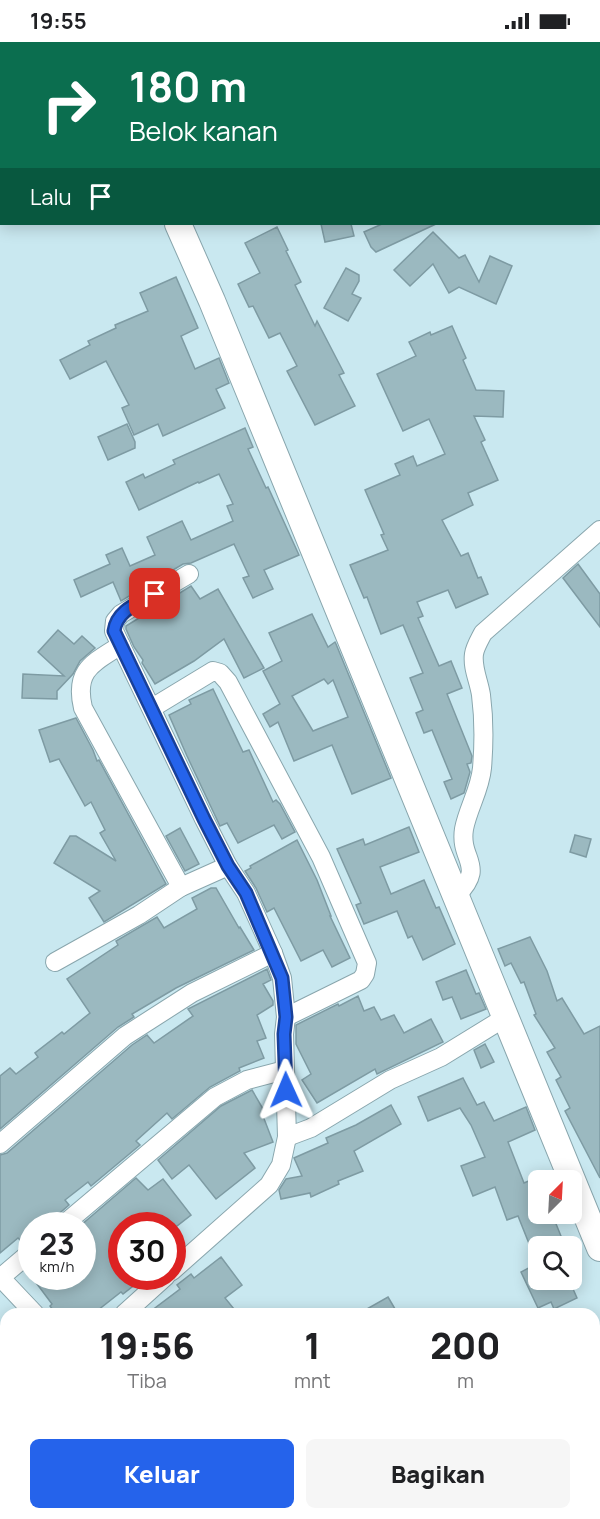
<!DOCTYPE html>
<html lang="id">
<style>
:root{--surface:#fff;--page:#f6f6f6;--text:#202124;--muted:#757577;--accent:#2563eb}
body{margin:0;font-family:Manrope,sans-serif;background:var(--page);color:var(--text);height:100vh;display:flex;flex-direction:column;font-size:22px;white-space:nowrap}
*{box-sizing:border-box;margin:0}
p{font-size:20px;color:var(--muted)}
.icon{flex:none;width:33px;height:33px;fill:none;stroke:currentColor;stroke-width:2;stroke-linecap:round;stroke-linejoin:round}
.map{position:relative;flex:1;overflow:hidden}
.drawer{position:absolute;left:0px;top:1266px;width:600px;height:212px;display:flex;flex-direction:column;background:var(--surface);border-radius:18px 18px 0 0;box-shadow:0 3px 15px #0003}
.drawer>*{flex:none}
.guide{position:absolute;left:0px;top:0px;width:600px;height:183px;box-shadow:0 3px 15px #0003;background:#0b6e4f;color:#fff;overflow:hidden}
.needle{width:39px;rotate:24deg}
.tools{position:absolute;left:528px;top:1128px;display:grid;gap:12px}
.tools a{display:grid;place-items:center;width:54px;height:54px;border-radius:9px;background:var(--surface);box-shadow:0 3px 15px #0003;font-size:30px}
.speed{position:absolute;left:18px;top:1170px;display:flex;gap:12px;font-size:30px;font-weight:700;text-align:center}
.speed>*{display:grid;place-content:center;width:78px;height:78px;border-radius:50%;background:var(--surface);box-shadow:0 3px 15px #0003;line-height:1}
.speed small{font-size:15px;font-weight:400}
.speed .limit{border:9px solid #d22;background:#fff;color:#111}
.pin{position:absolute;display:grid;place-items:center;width:51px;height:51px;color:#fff;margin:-26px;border-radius:12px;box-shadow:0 3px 9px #0006}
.me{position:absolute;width:66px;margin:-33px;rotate:359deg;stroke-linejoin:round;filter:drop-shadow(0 0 4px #0008)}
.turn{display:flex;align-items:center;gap:21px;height:126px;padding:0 30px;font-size:27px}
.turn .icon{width:78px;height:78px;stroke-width:2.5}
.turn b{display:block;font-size:42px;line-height:51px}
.then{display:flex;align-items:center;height:57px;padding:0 30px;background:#0003;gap:12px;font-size:22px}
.eta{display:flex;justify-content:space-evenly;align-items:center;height:102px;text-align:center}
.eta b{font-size:36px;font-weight:800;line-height:42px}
.primary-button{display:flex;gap:12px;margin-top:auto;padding:12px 30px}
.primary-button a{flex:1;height:69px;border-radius:9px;background:var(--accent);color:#fff;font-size:24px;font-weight:800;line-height:69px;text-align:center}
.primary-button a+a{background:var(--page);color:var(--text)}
.status{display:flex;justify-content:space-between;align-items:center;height:42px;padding:0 30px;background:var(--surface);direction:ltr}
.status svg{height:16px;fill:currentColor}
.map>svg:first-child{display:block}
.building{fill:#9bb9c0;stroke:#7e9ba3;stroke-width:1.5;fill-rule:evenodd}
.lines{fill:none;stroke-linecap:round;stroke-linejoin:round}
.street-casing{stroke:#89a6ad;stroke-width:20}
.secondary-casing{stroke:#89a6ad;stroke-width:28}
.street{stroke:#fff;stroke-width:18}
.secondary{stroke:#fff;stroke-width:26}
.route-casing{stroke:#184099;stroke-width:15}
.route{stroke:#2563eb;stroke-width:10}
</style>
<div class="status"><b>19:55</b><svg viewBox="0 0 49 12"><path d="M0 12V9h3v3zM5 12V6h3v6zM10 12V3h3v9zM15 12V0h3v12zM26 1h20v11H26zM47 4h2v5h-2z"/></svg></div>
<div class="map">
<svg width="600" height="1477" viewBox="0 0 600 1477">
<rect width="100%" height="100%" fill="#c9e8f0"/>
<g class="building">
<polygon points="321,182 351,182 354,194 325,200"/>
<polygon points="382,182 436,182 376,210 371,205 364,190"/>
<polygon points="277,185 288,208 286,209 301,240 295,243 315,284 317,279 344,331 339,333 355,364 315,383 287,329 297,324 280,291 269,296 253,264 249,265 238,242 260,231 245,201"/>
<polygon points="433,190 459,216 465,213 479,240 490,214 512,224 496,262 459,245 449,251 433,222 410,244 394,228"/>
<polygon points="346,226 359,233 359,239 352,252 361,256 348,279 324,266"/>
<polygon points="176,235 198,286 181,294 195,327 219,316 229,341 216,347 225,366 163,394 158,382 134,393 122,366 129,363 106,319 70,337 60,318 90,303 88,299 116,286 115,283 148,269 140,251"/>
<polygon points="452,284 466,316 463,318 476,348 504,349 503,375 474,374 485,398 481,400 498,438 468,451 473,463 442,478 461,514 468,511 478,536 481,535 488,552 456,566 448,548 417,560 423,574 418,576 439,624 451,619 462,646 447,652 472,714 471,721 467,722 470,730 464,751 451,757 444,740 452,737 432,688 424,691 416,671 423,668 410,636 423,631 403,583 381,592 367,555 364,556 350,523 388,508 381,493 384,492 365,448 400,433 395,422 413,414 417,424 445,412 429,377 403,389 377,332 416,314 409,300 430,290 431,293"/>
<polygon points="127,382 135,400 135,406 108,418 98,395"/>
<polygon points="245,386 253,405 248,407 266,446 268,445 299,513 264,528 273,547 253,556 243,536 249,534 234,502 191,521 183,522 121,559 113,540 81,555 74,538 110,522 106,513 122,506 130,524 155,513 147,495 182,479 191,498 233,479 227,464 233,462 219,432 199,441 198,440 139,468 126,440 143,432 145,436 175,422 173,418"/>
<polygon points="578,522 600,552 600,585 563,536"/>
<polygon points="191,544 200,557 218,547 264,626 244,636 224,597 194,619 155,642 142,621 143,618 134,605 126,587 126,584"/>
<path d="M312,572L328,605L335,600L336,602L391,736L352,752L332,703L294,719L278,680L270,685L263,672L280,662L263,629L282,619L269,591ZM324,637L328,642L333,638L348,675L313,689L292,654Z"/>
<polygon points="58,588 74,602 82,594 95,606 80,619 73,632 57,649 57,657 22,656 23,632 64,634 38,610"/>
<polygon points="213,647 243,710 249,708 273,760 276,758 280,762 295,790 282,797 274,783 238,801 227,781 220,784 187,714 169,673 191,662 189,658"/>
<polygon points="76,676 93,708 97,719 99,718 166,842 104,880 89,856 100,849 54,821 70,794 76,794 116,819 100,791 105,788 91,760 85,764 59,717 50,720 39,688"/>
<polygon points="409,785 419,810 380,825 391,852 424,838 436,866 439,865 455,902 423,918 412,894 408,896 397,869 364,882 356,863 361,861 337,807 363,797 365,803"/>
<polygon points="180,786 199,822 185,829 166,794"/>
<polygon points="575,793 591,797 586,815 570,810"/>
<polygon points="297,798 317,838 331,874 330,874 350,916 332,925 323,908 301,919 274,866 267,870 256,846 245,829 251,826 250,824"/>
<polygon points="211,846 216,846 239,886 240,885 254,908 176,946 132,972 134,975 118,985 0,1087 0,1034 10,1026 16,1032 38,1015 35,1011 62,990 64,992 90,971 67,937 118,903 116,899 157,875 164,886 197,867 192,856"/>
<polygon points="530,895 547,929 557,959 562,956 584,992 600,984 600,1136 565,1069 570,1066 556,1038 561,1035 547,1010 555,1006 534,973 536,972 524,940 521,941 511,921 505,924 498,907"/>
<polygon points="267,927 271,938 263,942 273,959 273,963 257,973 266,996 257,999 264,1016 239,1026 240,1029 210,1045 172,1077 167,1071 136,1099 140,1103 91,1144 88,1140 65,1158 69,1163 54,1176 51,1184 32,1184 32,1198 23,1201 18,1196 0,1211 0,1113 7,1111 132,1003 147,993 154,1001 193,974 188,967"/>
<polygon points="466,928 476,952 479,951 486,967 461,977 452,955 443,958 436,940"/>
<polygon points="358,954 364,969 374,965 381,978 394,973 404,991 431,977 443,1000 377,1032 375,1027 317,1061 302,1038 311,1032 296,1002 296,983 338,962 339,964"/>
<polygon points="485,1002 494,1020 481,1026 474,1008"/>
<polygon points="463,1036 477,1063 484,1060 494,1079 526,1065 535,1088 508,1100 524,1141 538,1135 538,1172 552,1172 565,1204 530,1204 518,1174 507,1178 495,1145 473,1154 461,1124 485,1115 471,1083 460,1066 428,1079 418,1055"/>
<polygon points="252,1048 266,1072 263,1074 273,1100 244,1111 255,1126 216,1157 189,1123 172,1137 158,1118 221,1064"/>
<polygon points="391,1063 401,1082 354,1109 363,1129 338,1139 339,1142 311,1155 310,1151 281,1157 279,1148 286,1137 302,1134 294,1116 328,1101 326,1096 356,1083"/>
<polygon points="136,1136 148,1148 163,1137 191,1173 177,1184 122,1184 122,1234 146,1234 123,1252 121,1250 93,1272 56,1272 50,1264 52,1262 31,1234 82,1234 82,1184 80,1184"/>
<polygon points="221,1215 242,1243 225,1256 238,1272 147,1272 180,1247 177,1243 191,1232 194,1236"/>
<polygon points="538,1221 538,1238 569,1238 577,1256 554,1267 551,1260 538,1266 521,1230"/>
<polygon points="388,1255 398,1272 358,1272"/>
</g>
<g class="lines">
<defs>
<g id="street">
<polyline points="197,0 207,2"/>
<polyline points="189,532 121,572 115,579 114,589 204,777 228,824 246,851 273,911 282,936 286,975 284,992 287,1095 311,1086 390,1038 441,1015 506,975"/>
<path d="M121,603C93,621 74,628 83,666L181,845"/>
<polyline points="152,666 213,629 220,631 228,640 321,815 367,921 365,932 361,938 286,975"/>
<path d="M456,854C487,823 459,819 464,787C468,766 480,748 482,726C484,702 484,676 481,653C479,639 472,626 474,612C475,605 480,597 483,591L600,488"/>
<polyline points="55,920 139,873 181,845 228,824"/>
<polyline points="0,1102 125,994 192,951 273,911"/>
<polyline points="62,1184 215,1055 247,1038 285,1028"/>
<polyline points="172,1229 269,1143 281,1123 287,1095"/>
<polyline points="0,1235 35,1272"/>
<polyline points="0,1236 32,1209"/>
<polyline points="124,1272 166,1234"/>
<polyline points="0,1376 6,1371"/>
<polyline points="34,1477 40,1472"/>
<polyline points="168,1477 171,1472"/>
</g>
<g id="secondary">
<polyline points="108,0 109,2"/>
<polyline points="178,182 212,259 600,1206"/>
</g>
</defs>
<use href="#street" class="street-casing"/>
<use href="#secondary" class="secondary-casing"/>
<use href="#street" class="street"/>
<use href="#secondary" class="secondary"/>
</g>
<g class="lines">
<defs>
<path id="route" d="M155,552C137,562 117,568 114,589L204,777L228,824L246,851L282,936L286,975L284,992L286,1048"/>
</defs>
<use href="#route" class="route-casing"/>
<use href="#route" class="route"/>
</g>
</svg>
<div class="tools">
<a><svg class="needle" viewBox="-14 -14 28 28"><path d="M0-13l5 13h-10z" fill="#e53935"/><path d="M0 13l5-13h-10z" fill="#757577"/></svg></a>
<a><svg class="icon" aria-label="search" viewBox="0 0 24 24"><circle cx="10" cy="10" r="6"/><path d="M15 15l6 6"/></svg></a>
</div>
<div class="speed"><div>23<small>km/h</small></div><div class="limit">30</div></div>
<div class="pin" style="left:155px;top:552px;background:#d93025"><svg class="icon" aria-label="arrive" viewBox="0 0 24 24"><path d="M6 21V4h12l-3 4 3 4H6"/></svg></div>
<svg class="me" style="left:286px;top:1048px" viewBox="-20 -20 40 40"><path d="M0-17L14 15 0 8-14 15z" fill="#2563eb" stroke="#fff" stroke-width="4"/></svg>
<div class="guide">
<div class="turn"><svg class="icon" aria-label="right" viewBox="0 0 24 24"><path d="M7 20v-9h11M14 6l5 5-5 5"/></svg><div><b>180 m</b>Belok kanan</div></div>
<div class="then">Lalu<svg class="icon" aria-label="arrive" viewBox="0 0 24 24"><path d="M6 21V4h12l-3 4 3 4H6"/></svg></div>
</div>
<section class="drawer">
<div class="eta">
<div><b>19:56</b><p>Tiba</p></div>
<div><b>1</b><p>mnt</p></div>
<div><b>200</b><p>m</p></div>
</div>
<div class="primary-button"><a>Keluar</a><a>Bagikan</a></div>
</section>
</div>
